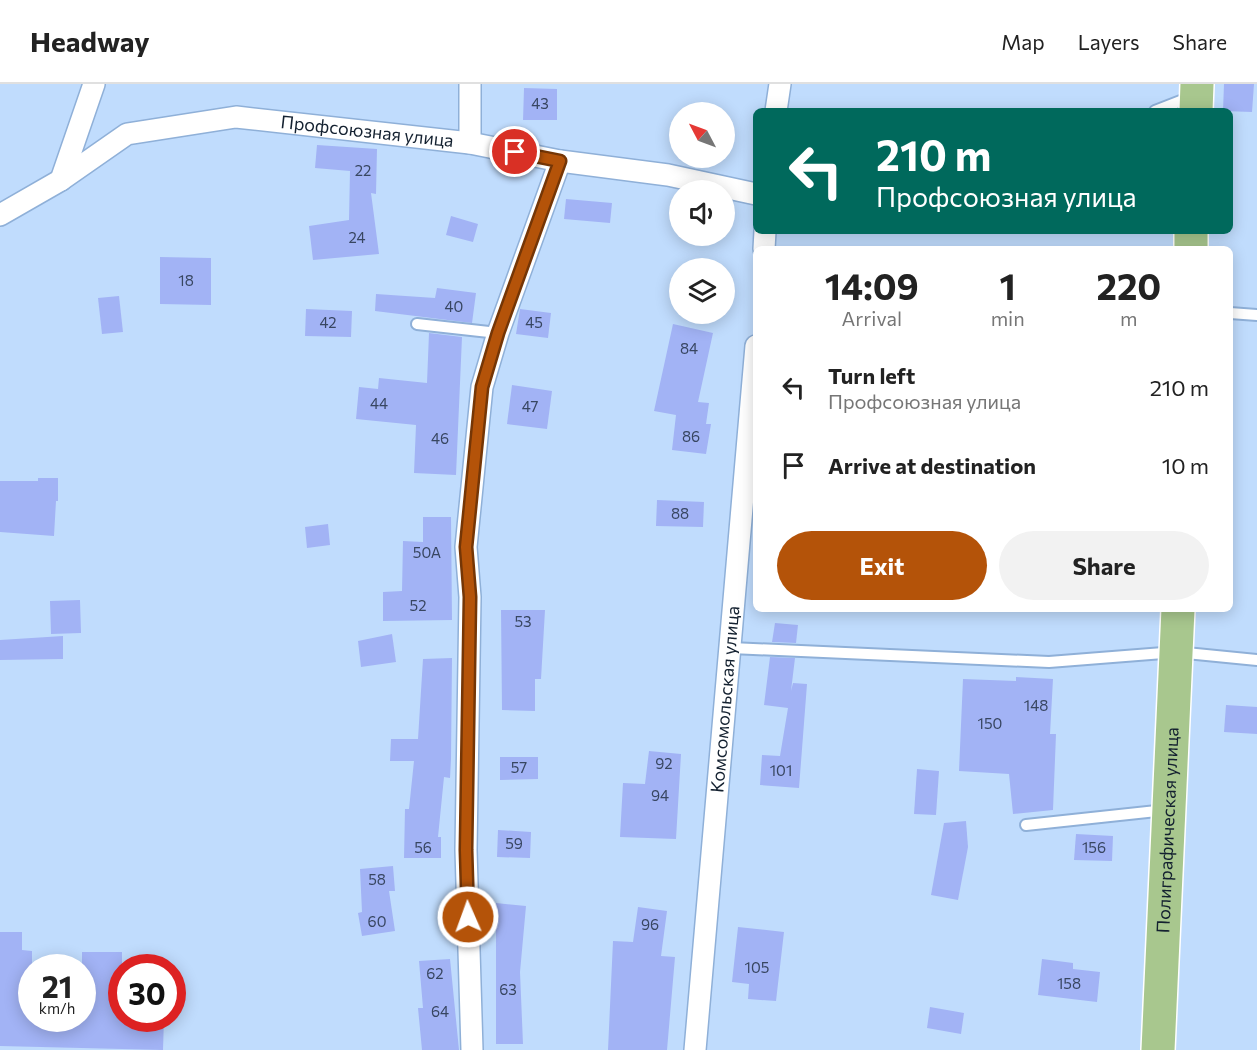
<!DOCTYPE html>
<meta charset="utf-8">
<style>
:root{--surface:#fff;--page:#f2f2f2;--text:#222;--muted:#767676;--line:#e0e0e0;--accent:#b45309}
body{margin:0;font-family:Commissioner,sans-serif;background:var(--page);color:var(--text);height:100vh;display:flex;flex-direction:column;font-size:22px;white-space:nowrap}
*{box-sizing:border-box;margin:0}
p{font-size:20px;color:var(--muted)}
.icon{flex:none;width:33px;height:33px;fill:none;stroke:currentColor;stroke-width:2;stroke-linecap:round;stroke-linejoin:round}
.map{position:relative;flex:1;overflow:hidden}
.details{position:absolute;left:753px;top:162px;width:480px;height:366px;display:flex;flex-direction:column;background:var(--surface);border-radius:9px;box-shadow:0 3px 15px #0003}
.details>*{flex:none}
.top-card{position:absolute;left:753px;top:24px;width:480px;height:126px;border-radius:9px;box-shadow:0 3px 15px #0003;background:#00695c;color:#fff;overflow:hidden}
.needle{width:39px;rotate:311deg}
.fabs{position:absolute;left:669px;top:18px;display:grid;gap:12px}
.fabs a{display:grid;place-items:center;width:66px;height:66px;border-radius:50%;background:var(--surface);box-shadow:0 3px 15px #0003;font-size:30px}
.speed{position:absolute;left:18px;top:870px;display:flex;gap:12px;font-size:30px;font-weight:700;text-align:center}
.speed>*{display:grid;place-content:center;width:78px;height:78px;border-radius:50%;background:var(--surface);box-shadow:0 3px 15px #0003;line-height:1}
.speed small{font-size:15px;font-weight:400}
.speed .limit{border:9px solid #d22;background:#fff;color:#111}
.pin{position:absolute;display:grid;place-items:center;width:51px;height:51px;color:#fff;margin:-26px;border:3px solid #fff;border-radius:50%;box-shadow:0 2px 6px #0007}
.me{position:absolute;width:66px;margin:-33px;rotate:358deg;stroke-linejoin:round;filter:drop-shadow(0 0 4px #0008)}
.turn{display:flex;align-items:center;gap:21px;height:126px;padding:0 24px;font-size:27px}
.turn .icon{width:78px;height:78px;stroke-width:2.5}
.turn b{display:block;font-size:42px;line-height:51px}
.eta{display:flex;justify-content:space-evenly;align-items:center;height:102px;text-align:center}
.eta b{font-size:36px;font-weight:700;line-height:42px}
.button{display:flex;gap:12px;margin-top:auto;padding:12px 24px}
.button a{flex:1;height:69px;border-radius:36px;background:var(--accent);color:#fff;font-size:24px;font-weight:700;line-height:69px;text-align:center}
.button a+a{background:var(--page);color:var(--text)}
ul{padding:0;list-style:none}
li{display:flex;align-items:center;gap:18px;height:78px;padding:0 24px}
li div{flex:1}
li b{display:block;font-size:22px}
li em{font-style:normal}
header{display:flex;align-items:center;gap:36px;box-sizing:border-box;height:84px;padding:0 30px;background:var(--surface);border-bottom:2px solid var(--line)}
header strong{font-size:28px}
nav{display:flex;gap:33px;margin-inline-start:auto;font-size:21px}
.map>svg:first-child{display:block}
.building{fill:#a2b3f5}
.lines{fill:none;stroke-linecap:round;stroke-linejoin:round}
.service-casing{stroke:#8fb0d8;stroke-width:14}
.minor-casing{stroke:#8fb0d8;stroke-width:24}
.primary-casing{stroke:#fff;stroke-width:36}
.service{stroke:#fff;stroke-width:10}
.minor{stroke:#fff;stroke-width:21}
.primary{stroke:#a8c78e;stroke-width:33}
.route-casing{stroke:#753606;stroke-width:15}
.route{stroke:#b45309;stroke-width:10}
.labels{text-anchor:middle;stroke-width:4.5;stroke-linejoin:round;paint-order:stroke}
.number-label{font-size:15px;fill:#384661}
.street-label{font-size:18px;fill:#142130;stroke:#f6fafe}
</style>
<header>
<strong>Headway</strong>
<nav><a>Map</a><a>Layers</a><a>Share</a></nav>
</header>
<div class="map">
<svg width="1257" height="966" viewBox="0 0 1257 966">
<rect width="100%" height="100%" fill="#c0dcfd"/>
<g class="building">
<polygon points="1224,0 1254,0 1252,28 1223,27"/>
<polygon points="524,4 557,5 557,36 523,36"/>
<polygon points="317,61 377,65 376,110 371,109 379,170 313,176 309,142 349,136 350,87 315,84"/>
<polygon points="566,115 612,119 610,139 564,135"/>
<polygon points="451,132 478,140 473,158 446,151"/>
<polygon points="160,173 211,174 211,221 160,220"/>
<polygon points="437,204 476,209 472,239 375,227 376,210 435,214"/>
<polygon points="119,212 123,248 102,250 98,214"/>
<polygon points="306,225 352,227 351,253 305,252"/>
<polygon points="520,225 551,229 548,254 516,250"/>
<polygon points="673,240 713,249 698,318 709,319 706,340 711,340 706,370 672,366 676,331 654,327"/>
<polygon points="429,249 462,253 456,391 414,389 416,341 356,335 359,303 378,305 379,294 427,299"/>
<polygon points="512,301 552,307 547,345 507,340"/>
<polygon points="38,394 58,394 58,417 56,417 54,452 0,448 0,397 38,397"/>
<polygon points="657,416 704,418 703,443 656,442"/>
<polygon points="423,433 451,433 452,536 383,537 383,508 402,507 403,457 423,458"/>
<polygon points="328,440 330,461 307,464 305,443"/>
<polygon points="80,516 81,549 51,550 50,517"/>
<polygon points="501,526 545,526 541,595 535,595 535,627 502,626"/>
<polygon points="775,539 798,541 796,559 772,558"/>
<polygon points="392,550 396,578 361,583 358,557"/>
<polygon points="63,552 63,575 0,576 0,556"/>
<polygon points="770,573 795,574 791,607 793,599 807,600 799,704 760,701 762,671 780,672 788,624 764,621"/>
<polygon points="452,574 451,675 450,694 444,693 438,753 441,753 441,774 404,774 405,725 409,725 414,677 390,677 391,655 418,655 423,575"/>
<polygon points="1016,593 1053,595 1050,650 1056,650 1053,726 1013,730 1009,690 959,687 963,595 1016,597"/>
<polygon points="1226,621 1257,623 1257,650 1224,648"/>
<polygon points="649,667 681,670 676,755 620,753 623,699 645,700"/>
<polygon points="500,673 538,673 538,695 500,696"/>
<polygon points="917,685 939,687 936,731 914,730"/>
<polygon points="966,737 968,763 958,816 931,811 944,739"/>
<polygon points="498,746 531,748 530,774 497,773"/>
<polygon points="1076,750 1113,752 1112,777 1074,776"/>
<polygon points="393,782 395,807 389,807 395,847 362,852 358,829 362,828 360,785"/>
<polygon points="496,819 526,822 520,888 523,960 496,960"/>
<polygon points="638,823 667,827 661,872 675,873 667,966 608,966 613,857 633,858"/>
<polygon points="738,843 784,848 776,917 748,915 749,900 732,898"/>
<polygon points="0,848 22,848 22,866 32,867 32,934 82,934 82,868 122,868 122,934 164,934 163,966 0,962"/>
<polygon points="450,875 459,966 422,966 418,924 423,924 419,877"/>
<polygon points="1042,875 1073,879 1073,885 1100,888 1097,918 1038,911"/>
<polygon points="930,923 964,929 961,950 927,944"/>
</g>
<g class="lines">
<defs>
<g id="service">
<polyline points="1155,27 1191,13"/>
<polyline points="1230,229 1257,231"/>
<polyline points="417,240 498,249"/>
<polyline points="731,564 1049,578 1176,568 1257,576"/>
<polyline points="1026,741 1166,726"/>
</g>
<g id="minor">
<polyline points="776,27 780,0"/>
<polyline points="470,59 470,0"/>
<polyline points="61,96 94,0"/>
<path id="s1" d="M0,131L61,96L127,50L236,33L470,59L560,77L668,91L756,110"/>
<polyline points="764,165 765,147"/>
<polyline points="472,966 466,766 470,513 466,463 482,303 498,249 560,77"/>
<path id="s2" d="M695,966L756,262"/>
</g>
<g id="primary">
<polyline points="1196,27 1197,0"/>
<polyline points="1191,165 1191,147"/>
<path id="s3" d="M1158,966L1178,525"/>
</g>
</defs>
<use href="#service" class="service-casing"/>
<use href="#minor" class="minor-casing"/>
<use href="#primary" class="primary-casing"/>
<use href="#service" class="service"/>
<use href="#minor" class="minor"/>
<use href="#primary" class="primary"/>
</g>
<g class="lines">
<defs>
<polyline id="route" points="468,833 466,766 470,513 466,463 482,303 498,249 560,77 515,68"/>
</defs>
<use href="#route" class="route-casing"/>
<use href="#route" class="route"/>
</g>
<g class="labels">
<g class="number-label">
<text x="540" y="25">43</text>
<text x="363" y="92">22</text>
<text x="357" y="159">24</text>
<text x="186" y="202">18</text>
<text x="454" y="228">40</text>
<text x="328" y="244">42</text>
<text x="534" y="244">45</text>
<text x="689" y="270">84</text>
<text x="379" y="325">44</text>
<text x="530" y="328">47</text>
<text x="691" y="358">86</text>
<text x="440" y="360">46</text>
<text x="680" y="435">88</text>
<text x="427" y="474">50А</text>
<text x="418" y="527">52</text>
<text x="523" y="543">53</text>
<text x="1036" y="627">148</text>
<text x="990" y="645">150</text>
<text x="664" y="685">92</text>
<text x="519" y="689">57</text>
<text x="781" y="692">101</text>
<text x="660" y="717">94</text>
<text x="514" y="765">59</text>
<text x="423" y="769">56</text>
<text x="1094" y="769">156</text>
<text x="377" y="801">58</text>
<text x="377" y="843">60</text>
<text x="650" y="846">96</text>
<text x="757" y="889">105</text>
<text x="435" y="895">62</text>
<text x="1069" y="905">158</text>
<text x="508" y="911">63</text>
<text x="440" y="933">64</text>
</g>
<g class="street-label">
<text dy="6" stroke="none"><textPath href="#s1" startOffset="393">Профсоюзная улица</textPath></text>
<text dy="6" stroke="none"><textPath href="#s2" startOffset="352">Комсомольская улица</textPath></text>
<text dy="6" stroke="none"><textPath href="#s3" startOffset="220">Полиграфическая улица</textPath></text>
</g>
</g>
</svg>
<div class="fabs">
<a><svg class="needle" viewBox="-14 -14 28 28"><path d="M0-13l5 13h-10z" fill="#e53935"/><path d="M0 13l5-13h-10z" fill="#767676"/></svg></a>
<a><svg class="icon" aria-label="sound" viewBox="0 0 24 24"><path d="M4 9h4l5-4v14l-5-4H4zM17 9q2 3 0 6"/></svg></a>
<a><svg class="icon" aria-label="layers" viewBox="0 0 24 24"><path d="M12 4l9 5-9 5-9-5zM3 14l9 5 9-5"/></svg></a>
</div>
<div class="speed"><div>21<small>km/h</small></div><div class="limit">30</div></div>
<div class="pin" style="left:515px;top:68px;background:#d93025"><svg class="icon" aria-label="arrive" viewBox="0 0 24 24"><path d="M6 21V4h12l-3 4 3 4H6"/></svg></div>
<svg class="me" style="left:468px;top:833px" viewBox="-20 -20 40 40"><circle r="17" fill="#b45309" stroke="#fff" stroke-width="3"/><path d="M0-11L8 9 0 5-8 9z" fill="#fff"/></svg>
<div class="top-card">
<div class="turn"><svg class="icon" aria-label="left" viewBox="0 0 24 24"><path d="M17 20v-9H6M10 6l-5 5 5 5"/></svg><div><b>210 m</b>Профсоюзная улица</div></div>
</div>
<section class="details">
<div class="eta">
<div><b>14:09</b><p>Arrival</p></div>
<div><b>1</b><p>min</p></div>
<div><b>220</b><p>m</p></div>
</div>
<ul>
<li><svg class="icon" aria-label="left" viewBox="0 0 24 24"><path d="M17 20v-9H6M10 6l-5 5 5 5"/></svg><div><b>Turn left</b><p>Профсоюзная улица</p></div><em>210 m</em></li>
<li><svg class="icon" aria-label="arrive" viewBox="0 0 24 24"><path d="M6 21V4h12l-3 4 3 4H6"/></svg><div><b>Arrive at destination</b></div><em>10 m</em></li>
</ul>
<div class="button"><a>Exit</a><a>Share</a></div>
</section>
</div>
